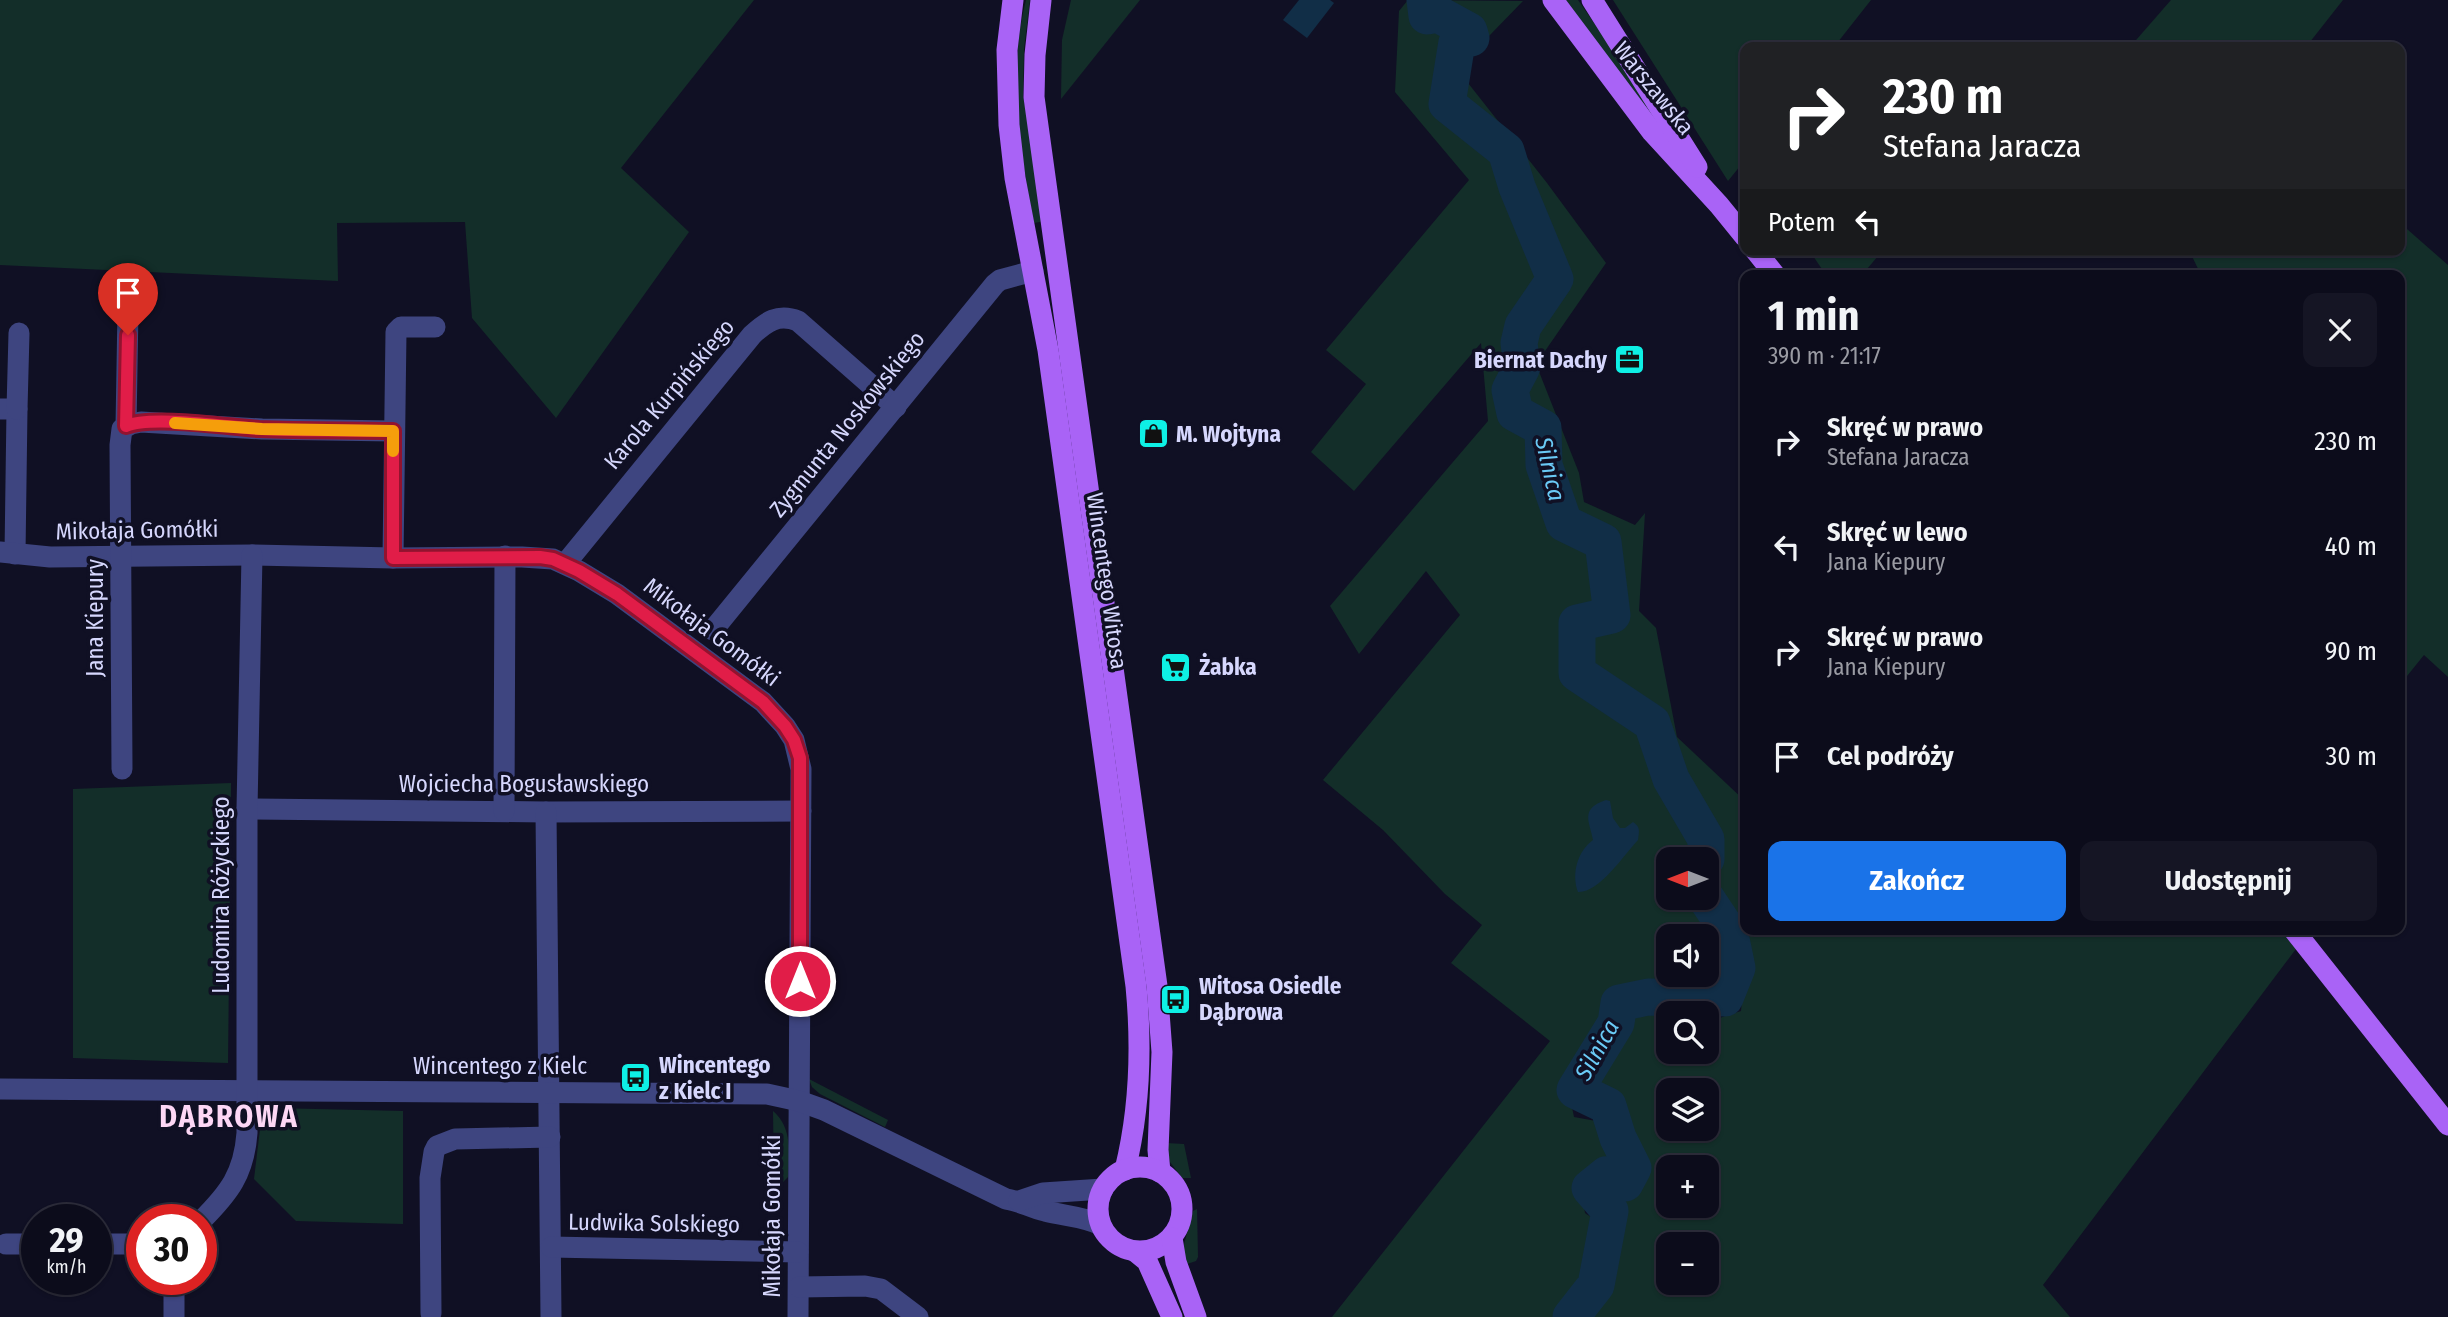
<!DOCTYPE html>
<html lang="pl">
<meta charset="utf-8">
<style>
:root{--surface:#0c0c1b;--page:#151524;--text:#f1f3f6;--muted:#9a9ba3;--line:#2c2c3a;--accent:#1a73e8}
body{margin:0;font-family:"Fira Sans Condensed",sans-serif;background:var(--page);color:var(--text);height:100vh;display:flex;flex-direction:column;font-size:26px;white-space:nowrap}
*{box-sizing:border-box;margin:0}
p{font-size:23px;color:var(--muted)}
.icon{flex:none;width:38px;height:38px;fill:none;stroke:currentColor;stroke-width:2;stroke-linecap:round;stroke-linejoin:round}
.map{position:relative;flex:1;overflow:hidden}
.panel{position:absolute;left:1740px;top:270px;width:665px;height:665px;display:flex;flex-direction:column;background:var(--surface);border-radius:14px;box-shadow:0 2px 5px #0004,0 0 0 2px var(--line)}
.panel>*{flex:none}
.banner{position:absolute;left:1740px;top:42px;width:665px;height:214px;border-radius:14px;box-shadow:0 2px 5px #0004,0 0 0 2px var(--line);background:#202124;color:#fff;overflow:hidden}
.needle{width:46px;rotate:270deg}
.tools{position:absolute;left:1656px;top:847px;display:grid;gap:14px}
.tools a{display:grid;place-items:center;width:63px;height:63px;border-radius:14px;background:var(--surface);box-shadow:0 2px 5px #0004,0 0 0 2px var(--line);font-size:35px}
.speed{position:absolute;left:21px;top:1204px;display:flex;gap:14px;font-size:35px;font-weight:700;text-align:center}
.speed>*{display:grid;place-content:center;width:91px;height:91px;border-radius:50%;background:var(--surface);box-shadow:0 2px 5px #0004,0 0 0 2px var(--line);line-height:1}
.speed small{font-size:18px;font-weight:400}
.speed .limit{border:10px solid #d22;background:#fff;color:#111}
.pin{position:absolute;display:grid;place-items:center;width:60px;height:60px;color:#fff;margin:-72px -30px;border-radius:50% 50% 50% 0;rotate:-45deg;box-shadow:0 0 7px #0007}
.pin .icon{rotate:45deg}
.me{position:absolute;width:77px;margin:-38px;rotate:0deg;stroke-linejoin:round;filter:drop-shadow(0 0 5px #0008)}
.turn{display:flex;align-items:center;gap:24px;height:147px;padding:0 28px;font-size:32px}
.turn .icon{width:91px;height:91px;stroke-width:2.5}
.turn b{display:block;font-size:49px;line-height:60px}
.then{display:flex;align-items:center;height:66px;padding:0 28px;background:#0003;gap:14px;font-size:26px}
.round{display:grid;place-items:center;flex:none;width:74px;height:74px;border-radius:14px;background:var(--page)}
.summary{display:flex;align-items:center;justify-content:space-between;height:119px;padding:0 28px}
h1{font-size:42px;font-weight:700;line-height:52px}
.primary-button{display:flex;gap:14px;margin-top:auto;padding:14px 28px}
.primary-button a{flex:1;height:80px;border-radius:14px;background:var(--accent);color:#fff;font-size:28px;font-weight:700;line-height:80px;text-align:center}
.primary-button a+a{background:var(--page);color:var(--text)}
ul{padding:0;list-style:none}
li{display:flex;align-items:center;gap:21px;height:105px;padding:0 28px}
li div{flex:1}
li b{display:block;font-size:26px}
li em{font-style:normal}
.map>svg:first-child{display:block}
.green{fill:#132e29;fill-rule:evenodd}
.water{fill:#112e47}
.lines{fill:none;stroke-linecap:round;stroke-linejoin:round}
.river{stroke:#112e47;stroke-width:37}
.minor{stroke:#3e4580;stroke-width:21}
.major{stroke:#a963f6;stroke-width:21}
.route-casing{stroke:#92132f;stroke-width:18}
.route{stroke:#e11d48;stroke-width:12}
.slow{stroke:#f59e0b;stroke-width:12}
.labels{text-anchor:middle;stroke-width:7;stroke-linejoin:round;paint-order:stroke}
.street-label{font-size:23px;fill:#d6d7fd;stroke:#101024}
.poi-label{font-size:23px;font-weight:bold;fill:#d6d7fd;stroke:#101024;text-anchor:start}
.water-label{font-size:24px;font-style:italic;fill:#6acaf6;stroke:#101024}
.district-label{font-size:30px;font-weight:bold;letter-spacing:2px;fill:#fdd7f5;stroke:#101024}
</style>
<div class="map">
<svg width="2448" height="1317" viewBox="0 0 2448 1317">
<rect width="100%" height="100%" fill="#101024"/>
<g class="green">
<polygon points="0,0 754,0 621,168 689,232 556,418 472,318 465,222 337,223 338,281 0,265"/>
<path d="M1026,0H1030L1024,49L1023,97L1034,146L1045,221L1034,223C1020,150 1007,74 1026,0Z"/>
<polygon points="1071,0 1140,0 1061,99 1062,40"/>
<path d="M1408,0L1523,1L1457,69L1547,183L1606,263L1536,364L1579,473L1584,502L1635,525L1645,513L1639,611L1656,628L1677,737L1745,801V929H2311L2043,1285L2070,1317H1577L1603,1285L1622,1243L1618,1210L1601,1202L1596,1188L1625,1191L1639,1170L1621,1136L1613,1102L1589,1103L1581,1084L1609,1047L1628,1011L1668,1005L1689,1013H1668V1052H1706V1020L1710,1021L1741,1011L1746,954L1734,925L1713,906V839L1704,851L1702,859H1668V898H1696L1698,916L1723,937L1727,961L1722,997L1712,1000L1666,989L1618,999L1581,1059L1569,1093L1574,1117L1607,1123L1611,1145L1622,1169L1595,1171L1581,1187L1585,1213C1589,1216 1595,1219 1598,1223C1623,1251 1575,1298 1557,1317H1332L1550,1041L1451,963L1482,925L1445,894L1383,830L1323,780L1460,615L1426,571L1359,654L1330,606L1488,421L1481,343L1354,491L1311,452L1366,384L1326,350L1469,180L1395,92L1399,11ZM1668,936H1706V975H1668ZM1668,1090H1706V1129H1668ZM1668,1167H1706V1206H1668ZM1668,1244H1706V1283H1668Z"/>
<polygon points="1566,0 1578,0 1665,125 1660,128"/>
<polygon points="1613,0 1871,0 1834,47 1745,47 1745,160 1728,181"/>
<polygon points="2171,0 2343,0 2306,47 2130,47"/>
<polygon points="2399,222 2448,265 2448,677 2424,655 2399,686 2399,275 2201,275 2189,250 2399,250"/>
<polygon points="1809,250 1883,250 1862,275 1826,275"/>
<polygon points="231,783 228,1063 73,1058 73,789"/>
<polygon points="809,1079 888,1120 885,1127 820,1094 812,1087"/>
<polygon points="273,1108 403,1111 403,1224 296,1221 254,1179 261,1121"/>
<path d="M773,1111C793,1128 789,1154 788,1177L783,1182H774Z"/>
<polygon points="1166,1143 1184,1144 1191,1178 1182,1178 1170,1162"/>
<polygon points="1197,1209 1198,1257 1196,1261 1184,1265 1183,1248 1193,1211"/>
</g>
<g class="water">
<polygon points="1299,0 1330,0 1334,3 1307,38 1283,20"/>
<path d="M1606,800L1610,801L1613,818L1620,828H1625L1633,822C1641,827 1639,832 1638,840C1624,855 1599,893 1578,892C1571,873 1578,851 1593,840C1590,822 1579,809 1606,800Z"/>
</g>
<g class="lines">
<g class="river">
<polyline points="1425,0 1427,16 1438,14 1469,31 1471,38 1457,42 1447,104 1506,151 1517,187 1555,279 1523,326 1519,343 1522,367 1510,390 1515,413 1543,428 1544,465 1564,523 1603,542 1612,615 1577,623 1577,673 1652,723 1671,779 1706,839 1706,859"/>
<polyline points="1571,1317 1596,1285 1610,1211 1590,1188 1606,1175 1625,1183 1633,1168 1618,1138 1608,1106 1575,1090 1616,1023 1619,1003 1648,997 1725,998 1737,968 1730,934 1706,898"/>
</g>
<g class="minor">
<polyline points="0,409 17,409 15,554"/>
<polyline points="17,409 19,333"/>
<polyline points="126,426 128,310"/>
<polyline points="0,552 50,557 252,555 393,558 522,557 553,559 579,571 617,594 763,702 785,726 794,740 801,769 798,1317"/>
<polyline points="393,558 396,332 401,327 435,327"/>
<path d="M565,564L752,335C766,322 778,313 798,321L896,407"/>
<polyline points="713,630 995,284 1000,280 1033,271"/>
<polyline points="122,769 120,445 122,429 131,424 141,422 262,429 393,431"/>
<polyline points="247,809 546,812 801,811"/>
<polyline points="504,811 505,556"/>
<polyline points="546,812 551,1317"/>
<path d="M0,1089L767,1094L799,1101L824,1110L1006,1199C1020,1201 1031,1208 1045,1211C1064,1216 1083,1216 1101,1225"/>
<polyline points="1019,1201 1043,1193 1103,1189"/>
<path d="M201,1221C229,1193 244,1174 247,1133V809L252,555"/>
<polyline points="6,1244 37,1244"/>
<polyline points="96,1244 142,1244"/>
<polyline points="551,1247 798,1252"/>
<polyline points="799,1287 865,1286 881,1289 918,1317"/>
<polyline points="431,1313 430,1178 434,1152 437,1146 455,1139 550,1137"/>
<polyline points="174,1317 174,1279"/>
</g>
<g class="major">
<path d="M1013,0L1007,50L1009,125L1015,178L1048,350L1136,986C1142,1049 1140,1109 1125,1170"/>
<polyline points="1041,0 1035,55 1034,97 1157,986 1162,1052 1158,1150 1160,1172"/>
<polyline points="1553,0 1652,132 1719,205 1745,237"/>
<polyline points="1592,0 1697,167"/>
<polyline points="1755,250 1775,275"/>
<polyline points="2293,929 2448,1125"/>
<circle cx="1140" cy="1209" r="42"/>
<polyline points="1172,1238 1176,1262 1196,1317"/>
<polyline points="1136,1252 1147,1261 1172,1317"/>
</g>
</g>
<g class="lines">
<defs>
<path id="route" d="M128,335L126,426C151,415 229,427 259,429C304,431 349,430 393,431V558L540,557L553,559L579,571L617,594L763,702L785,726L794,740L800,758V981"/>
</defs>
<use href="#route" class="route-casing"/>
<use href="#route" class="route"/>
<polyline class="slow" points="175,423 262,429 393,431 393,451"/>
</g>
<defs>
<symbol id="office-square" viewBox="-11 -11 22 22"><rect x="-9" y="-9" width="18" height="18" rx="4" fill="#0ef0e5" stroke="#101024"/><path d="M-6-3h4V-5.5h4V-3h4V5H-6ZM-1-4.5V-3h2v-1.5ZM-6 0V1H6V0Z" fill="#111"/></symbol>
<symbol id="shop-square" viewBox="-11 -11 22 22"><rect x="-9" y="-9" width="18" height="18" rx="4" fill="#0ef0e5" stroke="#101024"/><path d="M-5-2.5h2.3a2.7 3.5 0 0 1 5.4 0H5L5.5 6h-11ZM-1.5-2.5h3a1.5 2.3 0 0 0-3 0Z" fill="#111"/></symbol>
<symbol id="supermarket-square" viewBox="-11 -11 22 22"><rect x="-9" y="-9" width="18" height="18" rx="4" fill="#0ef0e5" stroke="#101024"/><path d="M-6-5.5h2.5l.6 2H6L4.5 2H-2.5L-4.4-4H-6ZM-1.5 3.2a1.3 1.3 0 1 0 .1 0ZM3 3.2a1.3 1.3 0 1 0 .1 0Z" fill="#111"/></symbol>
<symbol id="bus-square" viewBox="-11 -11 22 22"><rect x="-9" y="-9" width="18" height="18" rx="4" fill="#0ef0e5" stroke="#101024"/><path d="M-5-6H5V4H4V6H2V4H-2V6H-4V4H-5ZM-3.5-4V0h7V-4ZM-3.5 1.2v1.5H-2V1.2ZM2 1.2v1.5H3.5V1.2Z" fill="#111"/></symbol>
</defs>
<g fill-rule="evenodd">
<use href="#office-square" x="1612" y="342" width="35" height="35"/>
<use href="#shop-square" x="1136" y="416" width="35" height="35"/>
<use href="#supermarket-square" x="1158" y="650" width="35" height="35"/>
<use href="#bus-square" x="1158" y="982" width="35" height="35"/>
<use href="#bus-square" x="618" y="1060" width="35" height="35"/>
</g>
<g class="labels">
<g class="street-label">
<text transform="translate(1654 88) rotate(51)" y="8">Warszawska</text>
<text transform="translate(669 394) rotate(-50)" y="8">Karola Kurpińskiego</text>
<text transform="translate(847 424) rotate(-51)" y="8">Zygmunta Noskowskiego</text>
<text transform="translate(137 530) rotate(-1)" y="8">Mikołaja Gomółki</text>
<text transform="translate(1107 581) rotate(82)" y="8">Wincentego Witosa</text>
<text transform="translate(95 618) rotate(-90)" y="8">Jana Kiepury</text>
<text transform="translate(712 632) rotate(37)" y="8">Mikołaja Gomółki</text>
<text x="524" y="792">Wojciecha Bogusławskiego</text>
<text transform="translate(221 895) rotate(-90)" y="8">Ludomira Różyckiego</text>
<text x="500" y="1074">Wincentego z Kielc</text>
<text transform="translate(772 1216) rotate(-90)" y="8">Mikołaja Gomółki</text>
<text transform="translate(654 1223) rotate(1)" y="8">Ludwika Solskiego</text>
</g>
<g class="poi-label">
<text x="1607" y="368" text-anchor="end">Biernat Dachy</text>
<text x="1176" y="442">M. Wojtyna</text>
<text x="1199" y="675">Żabka</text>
<text x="1199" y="994">Witosa Osiedle<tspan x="1199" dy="26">Dąbrowa</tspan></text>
<text x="659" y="1073">Wincentego<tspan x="659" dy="26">z Kielc I</tspan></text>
</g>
<g class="water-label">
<text transform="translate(1550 469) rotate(77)" y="8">Silnica</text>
<text transform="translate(1597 1050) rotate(-61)" y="8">Silnica</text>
</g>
<g class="district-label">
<text x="229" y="1127">DĄBROWA</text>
</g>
</g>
</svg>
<div class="tools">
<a><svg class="needle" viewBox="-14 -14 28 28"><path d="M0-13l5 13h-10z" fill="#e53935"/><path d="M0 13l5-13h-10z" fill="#9a9ba3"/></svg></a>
<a><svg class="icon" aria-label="sound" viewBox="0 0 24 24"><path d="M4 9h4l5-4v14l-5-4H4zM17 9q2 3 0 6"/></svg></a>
<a><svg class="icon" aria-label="search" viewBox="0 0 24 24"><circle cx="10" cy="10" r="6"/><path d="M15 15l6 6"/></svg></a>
<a><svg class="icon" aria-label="layers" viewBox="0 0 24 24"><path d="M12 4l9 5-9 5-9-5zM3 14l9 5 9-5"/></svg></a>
<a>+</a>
<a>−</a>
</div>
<div class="speed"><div>29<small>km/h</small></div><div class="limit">30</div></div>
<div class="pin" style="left:128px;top:335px;background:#d93025"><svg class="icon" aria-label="arrive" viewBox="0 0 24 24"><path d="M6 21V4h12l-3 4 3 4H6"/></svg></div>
<svg class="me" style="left:800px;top:981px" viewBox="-20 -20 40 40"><circle r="17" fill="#e11d48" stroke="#fff" stroke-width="3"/><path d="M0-11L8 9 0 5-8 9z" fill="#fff"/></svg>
<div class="banner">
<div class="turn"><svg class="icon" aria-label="right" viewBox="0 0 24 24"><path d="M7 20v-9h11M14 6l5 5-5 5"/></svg><div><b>230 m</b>Stefana Jaracza</div></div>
<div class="then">Potem<svg class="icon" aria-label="left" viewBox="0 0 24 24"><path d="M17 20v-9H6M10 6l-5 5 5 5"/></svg></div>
</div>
<section class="panel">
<div class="summary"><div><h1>1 min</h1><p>390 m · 21:17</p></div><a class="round"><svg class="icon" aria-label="close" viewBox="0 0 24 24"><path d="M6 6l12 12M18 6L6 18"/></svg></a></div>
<ul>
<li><svg class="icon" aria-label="right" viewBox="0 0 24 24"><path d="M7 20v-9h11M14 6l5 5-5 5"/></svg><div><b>Skręć w prawo</b><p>Stefana Jaracza</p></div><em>230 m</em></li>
<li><svg class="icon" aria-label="left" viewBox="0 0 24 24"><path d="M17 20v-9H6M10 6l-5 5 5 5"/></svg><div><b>Skręć w lewo</b><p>Jana Kiepury</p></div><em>40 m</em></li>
<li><svg class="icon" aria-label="right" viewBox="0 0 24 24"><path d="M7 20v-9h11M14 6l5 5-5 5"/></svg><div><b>Skręć w prawo</b><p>Jana Kiepury</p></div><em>90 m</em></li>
<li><svg class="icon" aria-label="arrive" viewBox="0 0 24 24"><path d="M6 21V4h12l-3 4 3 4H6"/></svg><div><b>Cel podróży</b></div><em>30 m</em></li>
</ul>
<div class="primary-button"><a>Zakończ</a><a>Udostępnij</a></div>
</section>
</div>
